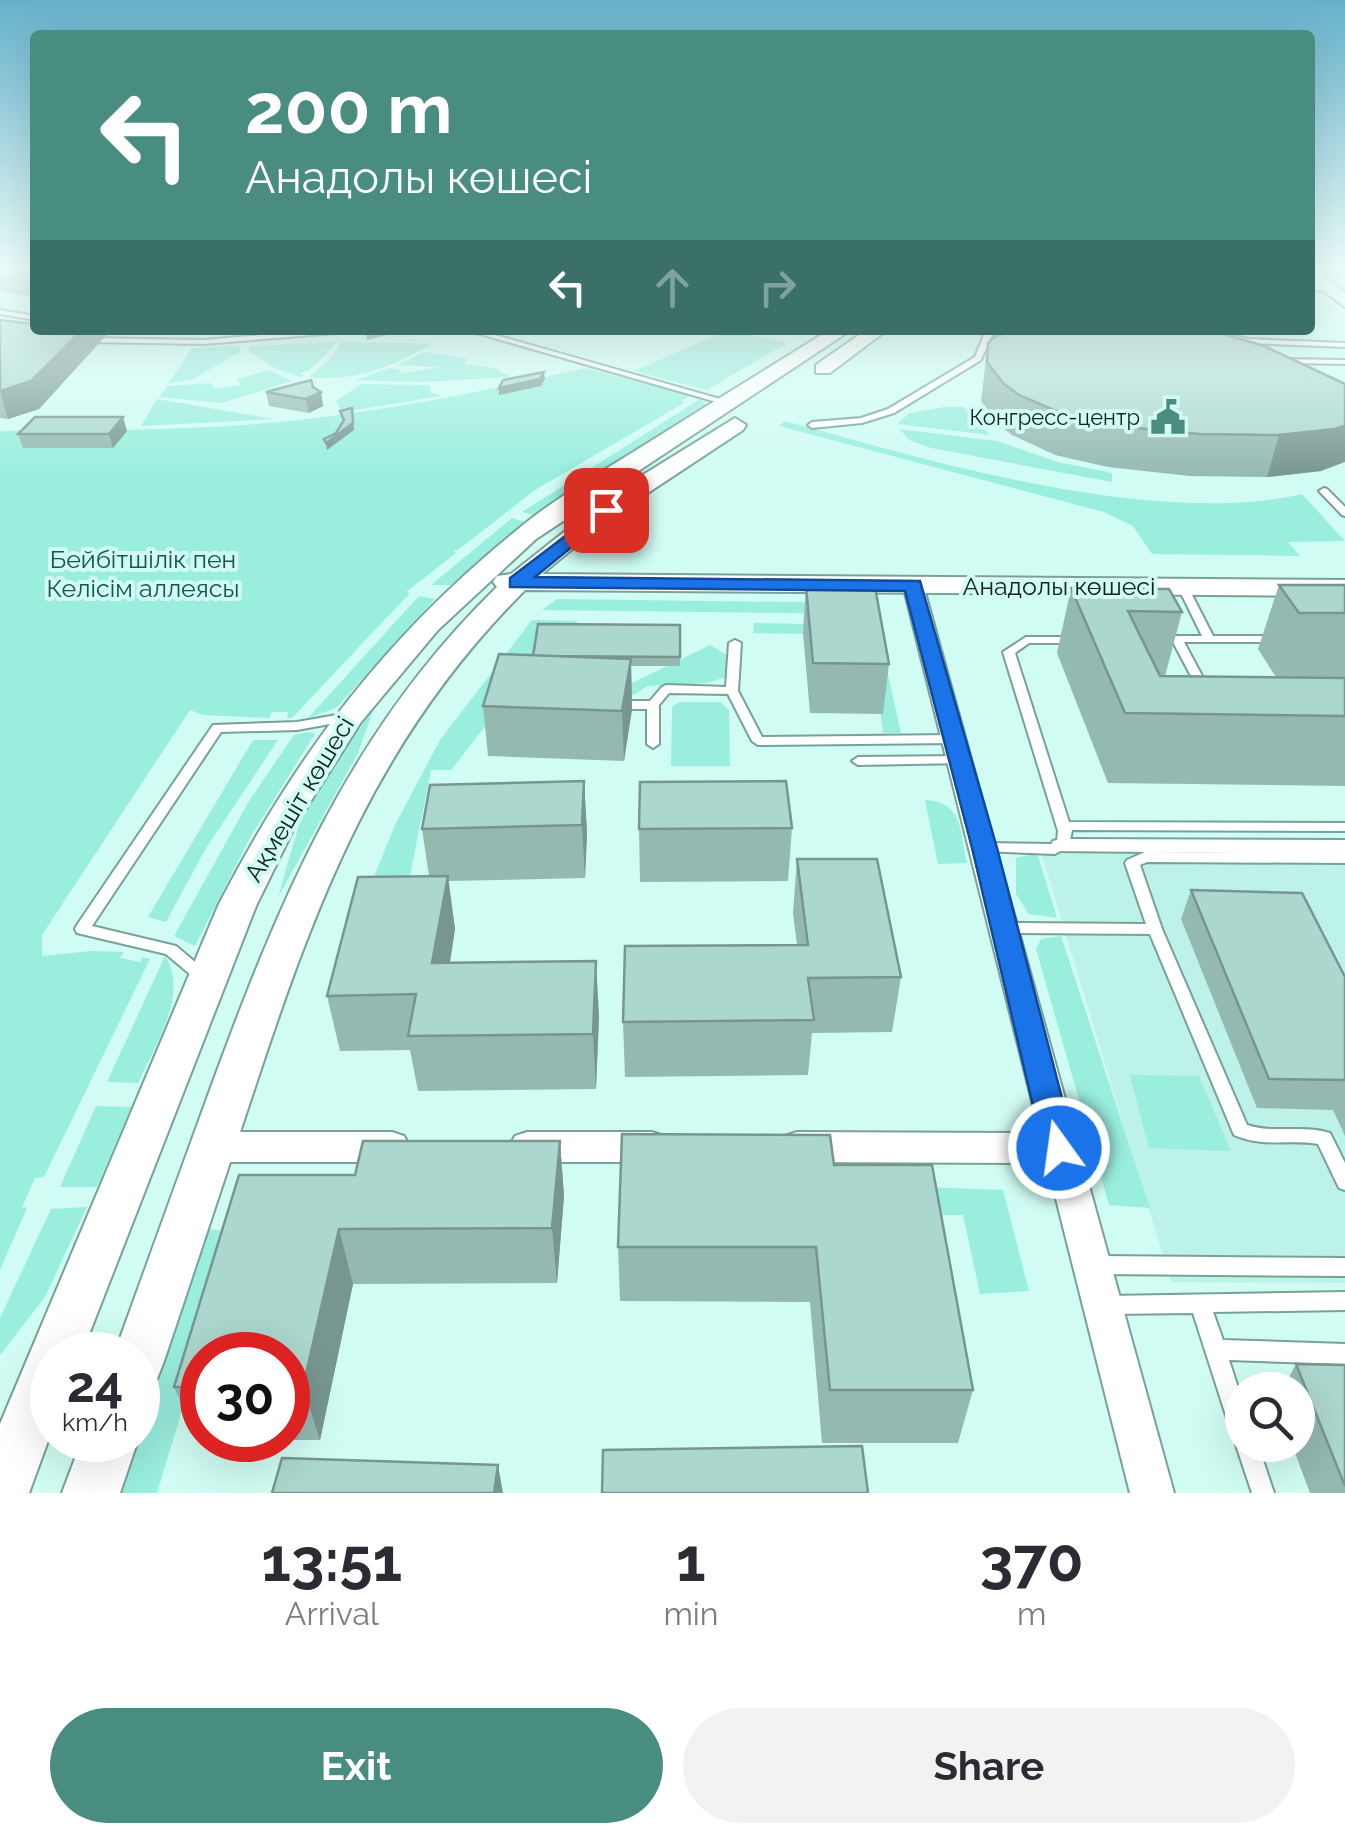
<!DOCTYPE html>
<meta charset="utf-8">
<style>
:root{--surface:#fff;--page:#f2f2f3;--text:#2b2b33;--muted:#7c7c81;--accent:#498d81}
body{margin:0;font-family:Raleway,sans-serif;background:var(--page);color:var(--text);height:100vh;display:flex;flex-direction:column;font-size:38px;white-space:nowrap}
*{box-sizing:border-box;margin:0}
p{font-size:32px;color:var(--muted)}
.icon{flex:none;width:55px;height:55px;fill:none;stroke:currentColor;stroke-width:2;stroke-linecap:round;stroke-linejoin:round}
.map{position:relative;height:1493px;overflow:hidden}
.panel{display:flex;flex-direction:column;background:var(--surface);flex:1}
.panel>*{flex:none}
.banner{position:absolute;left:30px;top:30px;width:1285px;height:305px;border-radius:10px;box-shadow:0 10px 40px #0002;background:#498d81;color:#fff;overflow:hidden}
.controls{position:absolute;left:1225px;top:1372px;display:grid;gap:20px}
.controls a{display:grid;place-items:center;width:90px;height:90px;border-radius:50%;background:var(--surface);box-shadow:0 10px 40px #0002;font-size:50px}
.speed{position:absolute;left:30px;top:1332px;display:flex;gap:20px;font-size:50px;font-weight:700;text-align:center}
.speed>*{display:grid;place-content:center;width:130px;height:130px;border-radius:50%;background:var(--surface);box-shadow:0 10px 40px #0002;line-height:1}
.speed small{font-size:25px;font-weight:400}
.speed .limit{border:15px solid #d22;background:#fff;color:#111}
.pin{position:absolute;display:grid;place-items:center;width:85px;height:85px;color:#fff;margin:-42px;border-radius:20px;box-shadow:0 5px 15px #0006}
.me{position:absolute;width:110px;margin:-55px;rotate:346deg;stroke-linejoin:round;filter:drop-shadow(0 0 8px #0008)}
.turn{display:flex;align-items:center;gap:35px;height:210px;padding:0 50px;font-size:45px}
.turn .icon{width:130px;height:130px;stroke-width:2.5}
.turn b{display:block;font-size:70px;line-height:85px}
.lanes{display:flex;align-items:center;height:95px;padding:0 50px;background:#0003;justify-content:center;gap:50px;direction:ltr}
.lanes .off{opacity:.35}
.eta{display:flex;justify-content:space-evenly;align-items:center;height:170px;text-align:center}
.eta b{font-size:60px;font-weight:700;line-height:70px}
.button{display:flex;gap:20px;margin-top:auto;padding:20px 50px}
.button a{flex:1;height:115px;border-radius:60px;background:var(--accent);color:#fff;font-size:40px;font-weight:700;line-height:115px;text-align:center}
.button a+a{background:var(--page);color:var(--text)}
.map>svg:first-child{display:block}
.built{fill:#bcf2e7}
.green{fill:#99eede}
.lines{fill:none;stroke-linecap:round;stroke-linejoin:round}
.service-casing{stroke:#78a199;stroke-width:4}
.pedestrian-casing{stroke:#78a199;stroke-width:4}
.minor-casing{stroke:#78a199;stroke-width:4}
.tertiary-casing{stroke:#78a199;stroke-width:4}
.service{fill:#fff;fill-rule:evenodd}
.pedestrian{fill:#fff;fill-rule:evenodd}
.minor{fill:#fff;fill-rule:evenodd}
.tertiary{fill:#fff;fill-rule:evenodd}
.wall{fill:#94b9b1}
.shaded-wall{fill:#789690}
.building{fill:#acd7ce;stroke:#789690;stroke-width:2.5}
.route{fill:#1a73e8;stroke:#114b97;stroke-width:2.5}
.labels{text-anchor:middle;stroke-width:8;stroke-linejoin:round;paint-order:stroke}
.far-poi-label{font-size:22px;fill:#132320;stroke:#d0fcf3;text-anchor:end}
.park-label{font-size:25px;fill:#19554c;stroke:#d0fcf3}
.street-label{font-size:25px;fill:#132320;stroke:#d0fcf3}
</style>
<div class="map">
<svg width="1345" height="1493" viewBox="0 0 1345 1493">
<rect width="100%" height="100%" fill="#d0fcf3"/>
<polygon class="built" points="1040,849 1345,851 1345,1283 1171,1282"/>
<g class="green">
<polygon points="729,330 787,343 707,390 634,371"/>
<polygon points="335,342 330,350 322,350 329,352 308,371 299,373 304,375 300,377 270,366 248,350 251,346"/>
<path d="M342,342L432,344C391,367 356,382 309,377L329,360Z"/>
<polygon points="239,346 241,352 192,379 168,384 192,348"/>
<polygon points="425,352 467,359 464,364 495,368 510,377 422,382 355,380 390,368 402,370 397,374 440,367 398,365"/>
<path d="M585,368L691,395L681,401L684,403L535,490L458,550L453,551L456,553L406,592L410,593L292,718H287L288,712H272L269,718L203,715L190,710L42,935V956L91,951L124,952L120,958L140,962L143,957L150,959L44,1177L35,1178L22,1207L27,1208L0,1270V431C99,430 199,431 298,420C395,409 490,390 585,368Z"/>
<polygon points="269,370 292,381 222,403 159,397 167,386 211,383 215,389 241,385 237,379"/>
<polygon points="361,384 430,385 430,392 442,396 342,412 336,401"/>
<polygon points="157,399 274,419 141,426"/>
<polygon points="700,399 707,405 533,515 522,512"/>
<polygon points="944,407 964,407 990,435 897,424 910,413"/>
<path d="M785,421C931,461 1153,528 1302,494L1345,541L1288,542L1300,556L1152,554L1133,526L1104,512L779,426Z"/>
<polygon points="899,429 997,441 1058,462 1112,473 1112,482 931,448 911,441"/>
<polygon points="512,518 525,522 451,585 431,585"/>
<polygon points="419,596 435,599 336,708 308,718"/>
<polygon points="557,599 871,603 874,614 542,610"/>
<polygon points="532,620 578,621 533,665 451,770 431,770 407,891 369,889 395,825 440,740"/>
<polygon points="754,623 877,625 901,733 883,733 870,635 753,633"/>
<polygon points="710,645 732,658 726,677 707,683 648,686 633,695 607,694 606,690 634,682"/>
<polygon points="680,702 720,702 729,710 730,766 671,766 672,707"/>
<polygon points="374,708 358,753 278,897 299,825 328,773"/>
<polygon points="310,732 315,734 251,836 195,946 174,936 249,801 294,735"/>
<polygon points="253,740 278,740 205,850 166,922 148,917"/>
<path d="M925,800C964,802 960,832 967,863L938,864Z"/>
<polygon points="1037,853 1057,918 1029,914 1016,894 1016,858"/>
<polygon points="1061,936 1150,1208 1109,1205 1036,949 1041,939"/>
<path d="M165,956C190,993 154,1047 138,1083L107,1082Z"/>
<polygon points="1130,1075 1199,1076 1231,1151 1149,1148"/>
<polygon points="96,1106 131,1107 97,1187 60,1187"/>
<polygon points="868,1185 1003,1190 1029,1291 980,1294 963,1215 869,1216"/>
<polygon points="87,1207 45,1297 0,1355 0,1318 51,1209"/>
<polygon points="207,1229 236,1232 157,1493 122,1493"/>
</g>
<g class="lines">
<defs>
<g id="service">
<polygon points="1310,285 1334,290 1331,292 1310,289"/>
<polygon points="0,310 35,316 35,320 0,314"/>
<polygon points="322,330 352,330 348,332 204,344 86,342 82,340 86,338 204,340"/>
<polygon points="466,330 478,330 734,403 727,405"/>
<polygon points="982,330 990,330 992,335 981,360 894,413 862,423 812,428 808,425 812,422 861,418 888,409 975,357 984,335"/>
<polygon points="1196,330 1210,330 1248,339 1345,343 1345,347 1248,343"/>
<polygon points="1280,359 1345,360 1345,364 1283,363 1280,363"/>
<polygon points="1324,488 1327,489 1345,507 1345,516 1342,515 1321,493 1319,491"/>
<polygon points="1183,584 1188,587 1213,636 1277,636 1283,639 1277,642 1184,642 1209,689 1207,691 1199,691 1173,642 1162,642 1156,639 1162,636 1202,636 1178,587"/>
<polygon points="1026,637 1077,637 1083,640 1077,643 1029,643 1015,653 1069,822 1345,823 1345,831 1072,830 1069,846 1055,854 980,851 978,848 980,845 985,843 1052,844 1057,841 1058,831 1003,652"/>
<polygon points="735,640 741,643 738,691 762,737 955,735 961,739 955,743 758,745 752,741 728,694 669,693 659,705 659,744 653,748 647,744 647,709 615,709 609,705 615,701 650,701 662,687 666,685 726,687 729,643"/>
<polygon points="348,713 352,714 354,717 352,720 297,730 221,732 92,926 176,946 208,973 211,977 208,981 203,983 198,981 166,954 77,933 75,929 77,925 213,725 297,722"/>
<polygon points="961,756 967,760 965,763 858,765 852,761 858,757"/>
<path d="M1145,852L1345,853V863L1147,862L1140,865L1162,929L1247,1125C1274,1134 1302,1124 1330,1133L1345,1163V1190L1339,1188L1318,1144C1288,1139 1264,1148 1234,1135L1150,934L1005,933L1000,932L998,928L1000,924L1005,923L1146,924L1125,863L1127,860Z"/>
<polygon points="1098,1256 1345,1258 1345,1276 1098,1274 1091,1271 1088,1265 1091,1259"/>
<polygon points="1345,1292 1345,1310 1213,1312 1223,1340 1345,1344 1345,1364 1229,1360 1242,1400 1242,1445 1258,1445 1274,1493 1252,1493 1236,1445 1238,1440 1235,1438 1231,1431 1193,1313 1108,1314 1101,1312 1098,1305 1101,1298 1108,1296"/>
</g>
<polygon id="pedestrian" points="1061,839 1345,840 1345,854 1053,851 1050,846 1053,841"/>
<g id="minor">
<polygon points="1339,270 1345,270 1345,277 1339,276"/>
<polygon points="913,579 923,585 1174,1493 1130,1493 1047,1163 797,1162 785,1158 779,1147 785,1136 797,1132 1040,1133 903,585"/>
<polygon points="212,1132 392,1132 404,1136 410,1147 404,1158 392,1162 212,1162 200,1158 194,1147 200,1136"/>
<polygon points="527,1132 652,1132 664,1136 670,1147 664,1158 652,1162 527,1162 515,1158 509,1147 515,1136"/>
</g>
<g id="tertiary">
<polygon points="1310,270 1318,270 1345,293 1345,307 1310,281"/>
<path d="M829,330H851L536,539L438,630L361,722L295,826L256,906L81,1355H52V1430L29,1493H0V1424L218,906C295,756 385,637 517,530C555,498 600,473 643,446C705,407 767,369 829,330Z"/>
<polygon points="866,330 887,330 830,373 816,373 816,365"/>
<path d="M735,418L746,425L743,430L610,518L542,574L1345,580V596L525,590C377,738 317,899 253,1093C223,1183 194,1272 164,1361L157,1379L138,1387V1355H114C145,1269 176,1183 207,1098C277,906 347,733 497,587L493,582L497,576L511,574L612,494Z"/>
<polygon points="82,1440 138,1440 120,1493 62,1493"/>
</g>
</defs>
<use href="#service" class="service-casing"/>
<use href="#pedestrian" class="pedestrian-casing"/>
<use href="#minor" class="minor-casing"/>
<use href="#tertiary" class="tertiary-casing"/>
<use href="#service" class="service"/>
<use href="#pedestrian" class="pedestrian"/>
<use href="#minor" class="minor"/>
<use href="#tertiary" class="tertiary"/>
</g>
<g class="wall">
<polygon points="0,270 35,270 35,298 0,291"/>
<polygon points="0,320 35,330 111,330 39,409 8,419 0,418"/>
<polygon points="1207,330 1321,471 1267,477 1190,476 1108,467 1055,455 1012,435 998,424 981,401 988,343"/>
<polygon points="313,387 321,392 323,406 309,413 269,406 266,392"/>
<polygon points="127,431 113,448 23,448 18,434"/>
<polygon points="1279,585 1345,585 1345,786 1108,783 1057,653 1071,588 1182,612 1165,676 1276,677 1258,649"/>
<polygon points="806,586 889,664 883,714 810,713 803,633"/>
<polygon points="680,625 680,666 631,666 632,709 624,761 488,756 483,706 533,656"/>
<polygon points="584,781 587,833 585,878 448,881 455,929 450,963 599,1016 596,1089 418,1091 410,1050 340,1051 327,996 429,876 422,829"/>
<polygon points="792,828 788,881 640,882 639,829"/>
<polygon points="797,859 901,977 892,1032 812,1033 808,1075 625,1077 623,1022 797,945 793,913"/>
<polygon points="1191,890 1345,977 1345,1136 1333,1110 1257,1108 1181,919"/>
<polygon points="560,1141 564,1196 557,1283 353,1284 320,1440 288,1440 288,1355 202,1355 202,1439 198,1439 174,1387 355,1175"/>
<polygon points="834,1165 973,1390 958,1443 822,1443 810,1302 620,1301 618,1247"/>
<polygon points="1296,1364 1345,1365 1345,1493 1310,1493 1292,1445 1298,1445 1298,1390 1282,1390"/>
</g>
<g class="shaded-wall">
<polygon points="82,330 111,330 39,409 8,419 0,391"/>
<polygon points="381,330 408,330 367,340 366,334"/>
<polygon points="544,372 545,379 541,386 499,395 499,388"/>
<polygon points="321,392 323,406 309,413 306,399"/>
<polygon points="352,408 354,430 327,450 326,443 353,423"/>
<polygon points="123,417 127,431 113,448 109,434"/>
<polygon points="1345,426 1345,462 1321,471 1267,477 1279,435"/>
<polygon points="631,659 632,709 624,761 622,711"/>
<polygon points="584,781 587,833 585,878 582,825"/>
<polygon points="448,876 455,929 441,1018 432,963"/>
<polygon points="596,961 599,1016 596,1089 593,1034"/>
<polygon points="560,1141 564,1196 557,1283 552,1228"/>
<polygon points="339,1229 353,1284 320,1440 303,1387"/>
<polygon points="498,1465 503,1493 494,1493"/>
</g>
<g class="building">
<polygon points="9,270 35,270 35,277 29,274"/>
<polygon points="0,320 35,324 35,330 82,330 31,381 0,391"/>
<polygon points="1014,330 1213,331 1264,346 1345,384 1345,426 1334,429 1279,435 1200,434 1117,426 1063,414 1019,395 1004,384 987,362 988,343 994,337"/>
<polygon points="544,372 540,379 499,388 503,380"/>
<polygon points="311,380 313,387 321,392 306,399 266,392"/>
<polygon points="352,408 353,423 326,443 324,439 336,433 344,420 340,411"/>
<polygon points="35,417 123,417 109,434 18,434"/>
<polygon points="1279,585 1345,585 1345,613 1299,613"/>
<polygon points="806,586 875,587 889,664 813,663"/>
<polygon points="1071,588 1169,589 1182,612 1128,611 1160,676 1345,678 1345,716 1125,713"/>
<polygon points="538,624 680,625 680,657 533,656"/>
<polygon points="499,654 631,659 622,711 483,706"/>
<polygon points="584,781 582,825 422,829 430,785"/>
<polygon points="786,781 792,828 639,829 640,782"/>
<polygon points="797,859 877,859 901,977 808,978 814,1020 623,1022 625,946 808,945"/>
<polygon points="448,876 432,963 596,961 593,1034 408,1036 416,994 327,996 358,877"/>
<polygon points="1191,890 1302,893 1345,977 1345,1080 1269,1079"/>
<polygon points="622,1134 830,1135 834,1165 932,1165 973,1390 830,1390 816,1247 618,1247"/>
<polygon points="363,1141 560,1141 552,1228 339,1229 303,1387 288,1387 288,1355 202,1355 202,1387 174,1387 239,1175 355,1175"/>
<polygon points="1296,1364 1345,1365 1345,1486"/>
<polygon points="862,1446 868,1493 602,1493 603,1450"/>
<polygon points="282,1458 498,1465 494,1493 272,1493"/>
</g>
<linearGradient id="sky" x2="0" y2="1"><stop stop-color="#65b1ca"/><stop offset="0.56" stop-color="#eafefa"/><stop offset="1" stop-color="#eafefa" stop-opacity="0"/></linearGradient>
<rect width="1345" height="479" fill="url(#sky)"/>
<polygon class="route" points="606,505 614,510 612,514 535,577 920,581 997,848 1075,1148 1070,1157 1059,1161 1047,1157 1043,1148 972,848 905,591 510,587 510,578"/>
<defs>
<symbol id="civic-bare" viewBox="-9 -9 18 18"><path d="M-.6-6.5H3V-4.5H.6V-3L4-1V1h2V6H-6V1h2V-1L-.6-3ZM-1.2 2.5V6h2.4V2.5Z" fill="#498d81" stroke="#d0fcf3" stroke-width="2.5" paint-order="stroke"/></symbol>
</defs>
<g fill-rule="evenodd">
<use href="#civic-bare" x="1143" y="392" width="50" height="50"/>
</g>
<g class="labels">
<g class="far-poi-label">
<text x="1140" y="425">Конгресс-центр</text>
</g>
<g class="park-label">
<text x="143" y="568">Бейбітшілік пен<tspan x="143" dy="29">Келісім аллеясы</tspan></text>
</g>
<g class="street-label">
<text x="1059" y="595">Анадолы көшесі</text>
<text transform="translate(299 799) rotate(-59)" y="9">Ақмешіт көшесі</text>
</g>
</g>
</svg>
<div class="controls">
<a><svg class="icon" aria-label="search" viewBox="0 0 24 24"><circle cx="10" cy="10" r="6"/><path d="M15 15l6 6"/></svg></a>
</div>
<div class="speed"><div>24<small>km/h</small></div><div class="limit">30</div></div>
<div class="pin" style="left:606px;top:510px;background:#d93025"><svg class="icon" aria-label="arrive" viewBox="0 0 24 24"><path d="M6 21V4h12l-3 4 3 4H6"/></svg></div>
<svg class="me" style="left:1059px;top:1148px" viewBox="-20 -20 40 40"><circle r="17" fill="#1a73e8" stroke="#fff" stroke-width="3"/><path d="M0-11L8 9 0 5-8 9z" fill="#fff"/></svg>
<div class="banner">
<div class="turn"><svg class="icon" aria-label="left" viewBox="0 0 24 24"><path d="M17 20v-9H6M10 6l-5 5 5 5"/></svg><div><b>200 m</b>Анадолы көшесі</div></div>
<div class="lanes"><svg class="icon" aria-label="left" viewBox="0 0 24 24"><path d="M17 20v-9H6M10 6l-5 5 5 5"/></svg><svg class="icon off" aria-label="ahead" viewBox="0 0 24 24"><path d="M12 20V5M6 11l6-6 6 6"/></svg><svg class="icon off" aria-label="right" viewBox="0 0 24 24"><path d="M7 20v-9h11M14 6l5 5-5 5"/></svg></div>
</div>
</div>
<section class="panel">
<div class="eta">
<div><b>13:51</b><p>Arrival</p></div>
<div><b>1</b><p>min</p></div>
<div><b>370</b><p>m</p></div>
</div>
<div class="button"><a>Exit</a><a>Share</a></div>
</section>
